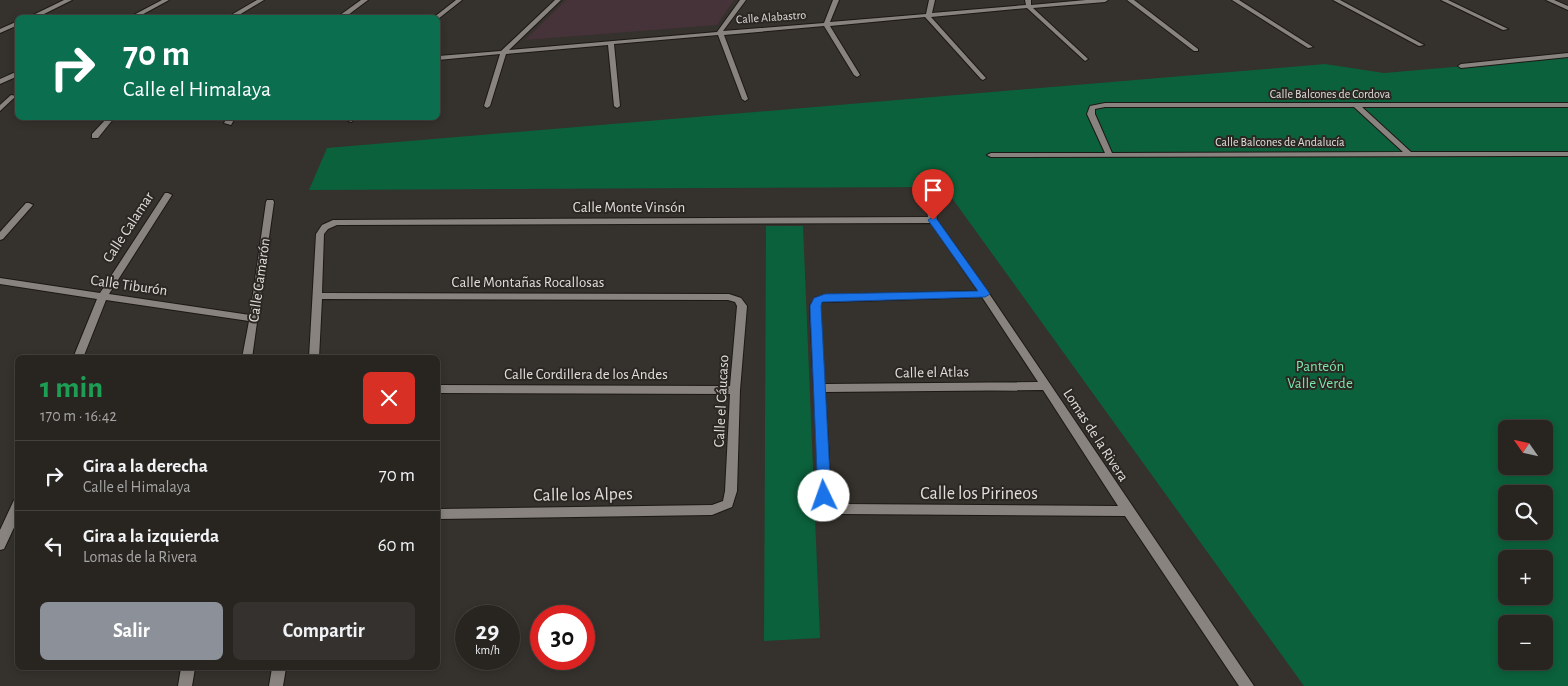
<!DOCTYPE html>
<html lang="es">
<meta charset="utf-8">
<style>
:root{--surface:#282521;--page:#34312e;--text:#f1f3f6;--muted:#a5a5a5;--line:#44423f;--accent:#8c9099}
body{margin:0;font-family:"Alegreya Sans",sans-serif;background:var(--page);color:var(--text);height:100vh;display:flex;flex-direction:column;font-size:19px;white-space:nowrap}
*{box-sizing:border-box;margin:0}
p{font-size:16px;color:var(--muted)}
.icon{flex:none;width:28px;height:28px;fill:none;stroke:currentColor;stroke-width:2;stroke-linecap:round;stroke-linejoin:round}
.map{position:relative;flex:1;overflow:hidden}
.drawer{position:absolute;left:15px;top:355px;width:425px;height:315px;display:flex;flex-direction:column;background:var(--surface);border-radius:8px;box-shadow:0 2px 8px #0003,0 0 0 1px var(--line)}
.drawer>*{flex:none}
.hud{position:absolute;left:15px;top:15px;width:425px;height:105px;border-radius:8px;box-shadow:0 2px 8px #0003,0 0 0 1px var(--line);background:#0b6e4f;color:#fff;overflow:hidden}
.needle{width:32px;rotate:304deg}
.fabs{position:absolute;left:1498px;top:420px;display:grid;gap:10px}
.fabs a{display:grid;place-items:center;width:55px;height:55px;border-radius:8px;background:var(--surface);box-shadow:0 2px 8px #0003,0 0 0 1px var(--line);font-size:25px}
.speed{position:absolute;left:455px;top:605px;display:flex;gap:10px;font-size:25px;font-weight:700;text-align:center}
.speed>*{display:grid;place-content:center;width:65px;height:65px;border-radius:50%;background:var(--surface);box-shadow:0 2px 8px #0003,0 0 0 1px var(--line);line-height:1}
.speed small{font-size:12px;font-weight:400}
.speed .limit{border:8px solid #d22;background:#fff;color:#111}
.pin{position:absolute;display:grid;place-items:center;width:42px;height:42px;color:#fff;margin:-51px -21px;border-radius:50% 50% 50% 0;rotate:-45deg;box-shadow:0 0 5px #0007}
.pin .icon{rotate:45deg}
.me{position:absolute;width:55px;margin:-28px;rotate:357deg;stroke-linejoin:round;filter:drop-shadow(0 0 4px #0008)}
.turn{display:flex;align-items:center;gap:18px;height:105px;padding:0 25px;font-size:22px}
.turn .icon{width:65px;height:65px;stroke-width:2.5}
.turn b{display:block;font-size:35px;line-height:42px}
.round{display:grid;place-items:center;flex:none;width:52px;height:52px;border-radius:8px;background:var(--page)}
.summary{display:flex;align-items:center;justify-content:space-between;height:85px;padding:0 25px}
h1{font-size:30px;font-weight:600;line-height:38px;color:#1e9e55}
.action{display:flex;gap:10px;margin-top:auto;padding:10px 25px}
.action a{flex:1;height:58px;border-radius:8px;background:var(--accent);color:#fff;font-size:20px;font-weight:600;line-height:58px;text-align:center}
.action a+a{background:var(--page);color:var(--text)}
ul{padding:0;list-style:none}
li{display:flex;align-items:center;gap:15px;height:70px;padding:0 25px;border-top:1px solid var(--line)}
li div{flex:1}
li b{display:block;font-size:19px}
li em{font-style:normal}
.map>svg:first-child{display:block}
.education{fill:#46333a}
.green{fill:#0b613b;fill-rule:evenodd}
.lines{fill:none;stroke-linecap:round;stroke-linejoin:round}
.street-casing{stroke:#1c1815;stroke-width:2}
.street{fill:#88837e;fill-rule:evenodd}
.route{fill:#1a73e8;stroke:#114b97}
.labels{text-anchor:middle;stroke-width:4;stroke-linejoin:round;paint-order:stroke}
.far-street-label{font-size:12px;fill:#e0dddb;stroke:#2b2723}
.street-label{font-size:15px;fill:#e0dddb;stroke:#2b2723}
.park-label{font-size:15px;fill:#7ae6aa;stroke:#2b2723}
.near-street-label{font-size:18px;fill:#e0dddb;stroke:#2b2723}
</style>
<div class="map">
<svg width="1568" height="686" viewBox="0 0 1568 686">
<rect width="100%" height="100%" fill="#35312c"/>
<polygon class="education" points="566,0 734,0 717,25 525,40"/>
<g class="green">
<path d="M1568,57V686H1304L944,187L309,190L327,148L1325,64L1384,73ZM1506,429H1544V466H1506ZM1506,494H1544V531H1506ZM1506,559H1544V596H1506ZM1506,624H1544V661H1506Z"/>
<polygon points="766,226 803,226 820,638 764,641"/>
</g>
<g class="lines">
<defs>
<g id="street">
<polygon points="64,0 72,0 36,18 27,18"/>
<polygon points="162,0 169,0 136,18 128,18"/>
<polygon points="257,0 264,0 234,18 226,18"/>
<polygon points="361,0 368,0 344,18 336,18"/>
<polygon points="456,0 462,0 438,19 438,18 433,18"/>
<polygon points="555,0 561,0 509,50 717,32 740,0 746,0 723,31 824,23 833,0 839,0 830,22 926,14 929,0 935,0 932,13 1026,5 1025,0 1031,0 1031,5 1086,0 1108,0 1105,2 1033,8 1087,58 1088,59 1085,61 1027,8 931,17 985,77 986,78 983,80 981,79 925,17 830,26 860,75 857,77 854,75 824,26 724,35 748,99 745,101 742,99 718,35 614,44 620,106 617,108 614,106 608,45 506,54 490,106 487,108 484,106 500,54 438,60 438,56 501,51"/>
<polygon points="1127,0 1134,0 1198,49 1198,51 1194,51"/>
<polygon points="1232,0 1239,0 1313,47 1308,48"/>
<polygon points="1333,0 1340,0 1424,45 1419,46"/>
<polygon points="1441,0 1448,0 1508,29 1503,30"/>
<polygon points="1546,0 1554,0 1568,6 1568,10"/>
<polygon points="18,21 18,25 0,33 0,29"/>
<polygon points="1568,53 1568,57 1461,68 1458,66 1461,64"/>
<polygon points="18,71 18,76 0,84 0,79"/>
<polygon points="11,95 16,96 0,111 0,105"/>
<path d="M1105,103H1568V107H1362L1411,152H1568V156L991,157L987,155L991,153H1105L1087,114L1090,106ZM1105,107H1354L1403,152L1112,153L1095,114V109Z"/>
<polygon points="107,118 114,118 98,138 92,138 92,134"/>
<polygon points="227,118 235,118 231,125 224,123"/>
<polygon points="348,118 356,118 351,122 347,120"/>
<polygon points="165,193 168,193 172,195 109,294 250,315 266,202 267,200 273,200 274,202 252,358 242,358 249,321 106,300 83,358 73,358 97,299 0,284 0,278 100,293"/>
<path d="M926,194H929L933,196L937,220L988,292L1254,686H1239L1125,516L842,514L826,507L819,496L810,306L815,298L825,295L978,291L931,223L337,225L328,229L324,234L322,293L729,294L741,298L747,306L740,390L737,491L732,507L712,515L438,519V509L712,505L723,501L725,491L730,394L438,393V385L730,386L737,306L735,302L728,300L322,299L319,358H309L316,234L322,225L333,220L928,217L925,196ZM982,297L1038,382L824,384L820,306L822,302ZM1043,390L1118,506L843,504L834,501L831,495L825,392Z"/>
<polygon points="26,203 29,203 33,205 3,239 0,240 0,232"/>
<polygon points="18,498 18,519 4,549 0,550 0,530 14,500"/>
<polygon points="181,668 195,668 192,686 178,686"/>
<polygon points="272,668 286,668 283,686 269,686"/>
</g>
</defs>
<use href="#street" class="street-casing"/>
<use href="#street" class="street"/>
</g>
<polygon class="route" points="933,217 936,218 990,294 985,297 822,302 821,306 831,496 829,500 824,501 820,500 818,496 810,306 814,298 825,294 978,291 928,220"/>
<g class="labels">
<g class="far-street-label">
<text transform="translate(771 17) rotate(-4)" y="4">Calle Alabastro</text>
<text x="1330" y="98">Calle Balcones de Cordova</text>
<text x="1280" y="146">Calle Balcones de Andalucía</text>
</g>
<g class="street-label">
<text x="629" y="212">Calle Monte Vinsón</text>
<text transform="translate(128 227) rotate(-57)" y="5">Calle Calamar</text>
<text transform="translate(259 280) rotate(-82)" y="5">Calle Camarón</text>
<text x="528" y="287">Calle Montañas Rocallosas</text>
<text transform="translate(129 285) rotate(8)" y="5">Calle Tiburón</text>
<text transform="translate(932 372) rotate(-1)" y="5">Calle el Atlas</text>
<text x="586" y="379">Calle Cordillera de los Andes</text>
<text transform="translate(721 401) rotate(-87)" y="5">Calle el Cáucaso</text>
<text transform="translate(1096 435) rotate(57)" y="5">Lomas de la Rivera</text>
</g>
<g class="park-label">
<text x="1320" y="371">Panteón<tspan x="1320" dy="17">Valle Verde</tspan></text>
</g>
<g class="near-street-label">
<text x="979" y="499">Calle los Pirineos</text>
<text transform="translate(583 494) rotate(-1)" y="6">Calle los Alpes</text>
</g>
</g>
</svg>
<div class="fabs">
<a><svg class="needle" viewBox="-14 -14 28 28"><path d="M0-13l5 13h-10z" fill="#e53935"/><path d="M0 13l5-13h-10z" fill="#a5a5a5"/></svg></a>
<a><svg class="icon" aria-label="search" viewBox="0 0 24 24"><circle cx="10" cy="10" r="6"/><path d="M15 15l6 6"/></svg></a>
<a>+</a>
<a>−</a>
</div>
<div class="speed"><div>29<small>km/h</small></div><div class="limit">30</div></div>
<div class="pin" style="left:933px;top:220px;background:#d93025"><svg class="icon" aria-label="arrive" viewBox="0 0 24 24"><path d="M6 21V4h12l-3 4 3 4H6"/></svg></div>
<svg class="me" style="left:824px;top:496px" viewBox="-20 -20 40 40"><circle r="19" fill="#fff"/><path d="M0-13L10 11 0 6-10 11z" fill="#1a73e8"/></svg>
<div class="hud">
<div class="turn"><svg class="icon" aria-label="right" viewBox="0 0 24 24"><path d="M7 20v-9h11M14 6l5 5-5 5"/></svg><div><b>70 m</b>Calle el Himalaya</div></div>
</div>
<section class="drawer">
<div class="summary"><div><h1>1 min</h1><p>170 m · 16:42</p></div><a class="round" style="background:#d93025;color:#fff"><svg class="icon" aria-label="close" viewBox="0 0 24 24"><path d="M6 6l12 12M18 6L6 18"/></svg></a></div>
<ul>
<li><svg class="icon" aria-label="right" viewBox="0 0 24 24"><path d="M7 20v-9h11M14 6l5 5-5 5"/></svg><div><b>Gira a la derecha</b><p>Calle el Himalaya</p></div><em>70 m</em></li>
<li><svg class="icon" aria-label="left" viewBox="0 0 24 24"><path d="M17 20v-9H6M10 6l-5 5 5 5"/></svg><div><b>Gira a la izquierda</b><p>Lomas de la Rivera</p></div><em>60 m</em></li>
</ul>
<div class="action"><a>Salir</a><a>Compartir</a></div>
</section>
</div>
